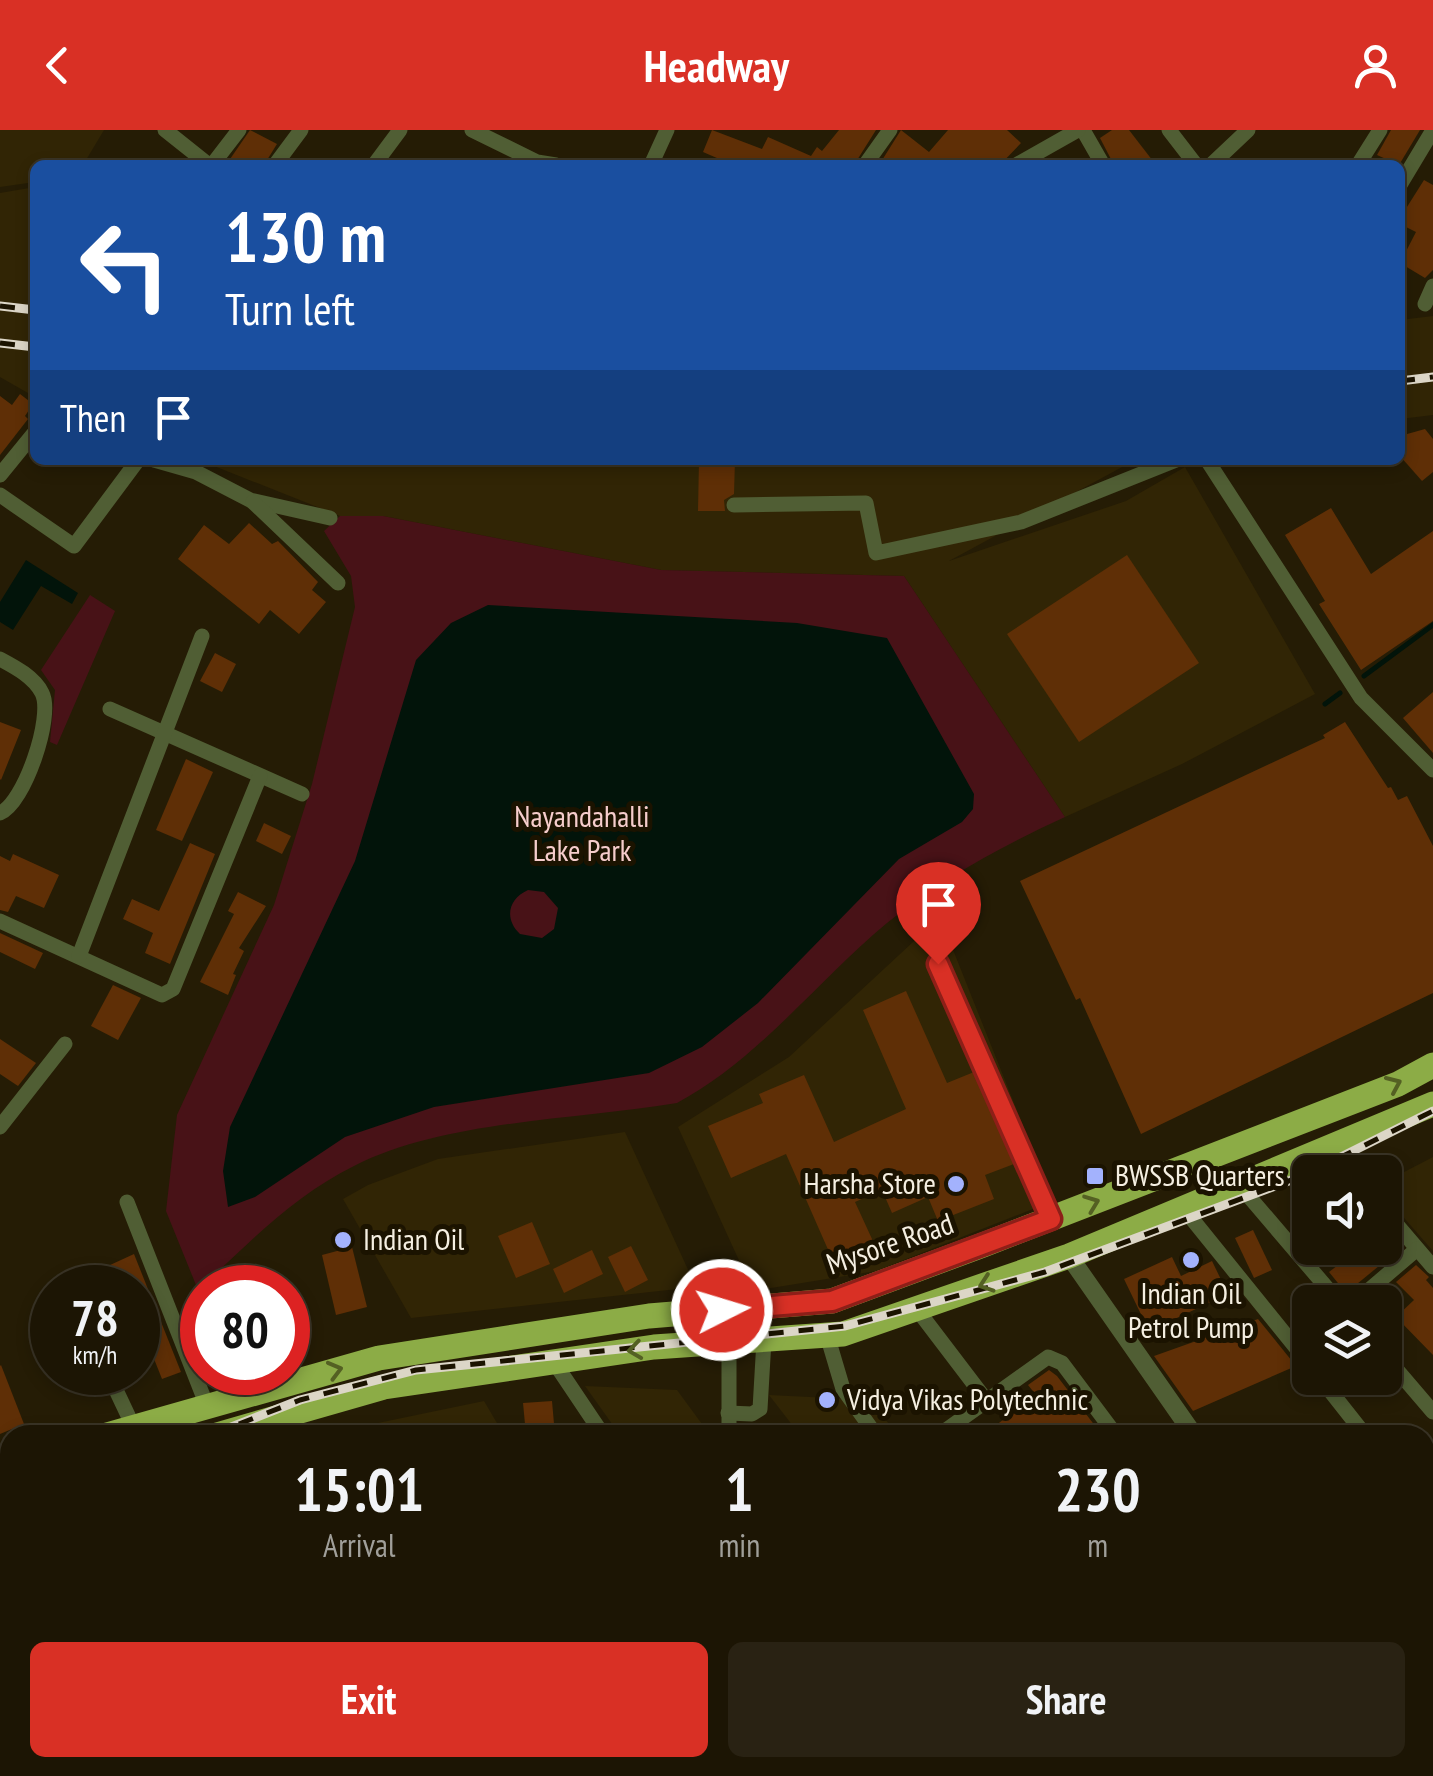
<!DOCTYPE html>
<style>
:root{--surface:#1c1504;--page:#292213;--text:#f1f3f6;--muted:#a09f9a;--line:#3a3426;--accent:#d93025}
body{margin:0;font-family:"PT Sans Narrow",sans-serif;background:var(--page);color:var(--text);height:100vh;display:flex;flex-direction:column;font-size:38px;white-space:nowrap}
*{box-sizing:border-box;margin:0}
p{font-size:32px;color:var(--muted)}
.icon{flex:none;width:55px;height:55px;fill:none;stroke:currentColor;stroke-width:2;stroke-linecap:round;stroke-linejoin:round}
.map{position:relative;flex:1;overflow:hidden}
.panel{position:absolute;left:0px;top:1295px;width:1435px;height:352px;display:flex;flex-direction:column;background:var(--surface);border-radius:30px 30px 0 0;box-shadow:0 5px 15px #0003,0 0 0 2px var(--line)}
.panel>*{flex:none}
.banner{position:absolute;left:30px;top:30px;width:1375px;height:305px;border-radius:15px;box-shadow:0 5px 15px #0003,0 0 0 2px var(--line);background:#1a4fa0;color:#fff;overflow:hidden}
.tools{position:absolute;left:1292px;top:1025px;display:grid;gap:20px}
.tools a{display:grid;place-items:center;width:110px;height:110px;border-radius:15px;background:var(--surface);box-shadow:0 5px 15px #0003,0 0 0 2px var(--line);font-size:50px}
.speed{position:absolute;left:30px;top:1135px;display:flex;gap:20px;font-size:50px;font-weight:700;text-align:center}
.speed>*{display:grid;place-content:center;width:130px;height:130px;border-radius:50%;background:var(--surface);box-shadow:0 5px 15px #0003,0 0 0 2px var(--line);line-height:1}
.speed small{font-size:25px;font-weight:400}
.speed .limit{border:15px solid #d22;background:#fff;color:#111}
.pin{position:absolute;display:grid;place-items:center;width:85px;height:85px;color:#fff;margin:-102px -42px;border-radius:50% 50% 50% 0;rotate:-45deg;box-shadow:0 0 10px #0007}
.pin .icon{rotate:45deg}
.me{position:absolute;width:110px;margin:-55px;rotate:85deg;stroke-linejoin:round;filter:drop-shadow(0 0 8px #0008)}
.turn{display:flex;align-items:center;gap:35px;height:210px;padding:0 30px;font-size:45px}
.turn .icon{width:130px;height:130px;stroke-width:2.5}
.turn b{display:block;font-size:70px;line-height:85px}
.then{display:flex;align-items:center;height:95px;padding:0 30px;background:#0003;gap:20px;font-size:38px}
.eta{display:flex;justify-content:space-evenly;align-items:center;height:170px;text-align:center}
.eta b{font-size:60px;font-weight:700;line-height:70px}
.primary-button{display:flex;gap:20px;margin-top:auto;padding:20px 30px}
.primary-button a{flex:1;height:115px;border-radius:15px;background:var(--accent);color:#fff;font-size:40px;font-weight:700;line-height:115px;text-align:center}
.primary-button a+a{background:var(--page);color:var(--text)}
header{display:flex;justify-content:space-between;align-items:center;height:130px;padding:0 30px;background:var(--accent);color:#fff;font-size:45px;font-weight:700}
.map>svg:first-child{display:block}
.built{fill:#312505}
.green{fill:#481217}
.water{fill:#02140a;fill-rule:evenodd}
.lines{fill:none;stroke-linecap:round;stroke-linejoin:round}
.stream{stroke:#02140a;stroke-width:5}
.building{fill:#5f2f06}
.minor{stroke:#505e34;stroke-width:15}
.tertiary{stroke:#505e34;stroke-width:18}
.trunk{stroke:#8cac46;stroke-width:25}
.rail-casing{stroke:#dcd6c7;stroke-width:9}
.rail{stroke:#1b1300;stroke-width:5;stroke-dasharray:15;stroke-linecap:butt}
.oneway{stroke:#546023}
.route-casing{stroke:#8d1f18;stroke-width:25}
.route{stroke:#d93025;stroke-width:18}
.poi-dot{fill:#a3b2fd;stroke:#1b1300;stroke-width:4}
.labels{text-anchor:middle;stroke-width:10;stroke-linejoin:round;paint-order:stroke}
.park-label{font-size:30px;fill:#f6cdcc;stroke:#1b1300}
.poi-label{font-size:30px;fill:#f5efe1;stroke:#1b1300;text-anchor:start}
.street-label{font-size:30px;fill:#f5efe1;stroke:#1b1300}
</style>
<header><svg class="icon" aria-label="back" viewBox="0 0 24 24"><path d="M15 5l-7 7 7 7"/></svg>Headway<svg class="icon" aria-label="person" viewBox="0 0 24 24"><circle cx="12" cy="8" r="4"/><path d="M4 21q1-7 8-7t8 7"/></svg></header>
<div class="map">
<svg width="1433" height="1646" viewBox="0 0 1433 1646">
<rect width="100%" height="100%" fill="#251c05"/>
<g class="built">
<polygon points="0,0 104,0 83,35 35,35 35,52 0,57"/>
<polygon points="35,57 35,267 0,247 0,63"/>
<polygon points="1433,186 1433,285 1400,289 1400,190"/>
<polygon points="199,330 1135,330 949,431 1126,371 1185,337 1315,564 1182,634 1065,687 904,446 661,440 383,386 340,386"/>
<polygon points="940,787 1053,1071 876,1141 753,1161 678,997 789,927"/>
<polygon points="625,1002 696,1157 411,1188 343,1069 368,1055 438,1029"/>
<polygon points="1433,1027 1433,1121 1385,1066 1385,1052"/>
<polygon points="585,1256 677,1260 710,1305 620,1305"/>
<polygon points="769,1265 871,1270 897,1305 800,1305"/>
<polygon points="484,1271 504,1305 320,1305"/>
<polygon points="10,1409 10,1638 776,1638 765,1646 0,1646 0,1413"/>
</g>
<g class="green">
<path d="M340,386H383L661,440L904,446L1065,687C1002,716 941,749 887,793C817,851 758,930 677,973C576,990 445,990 354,1036C293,1066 247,1115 198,1160L166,1081L177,985L274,775L312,654L355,477L351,446L324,401Z"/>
<polygon points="90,465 115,481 57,615 50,612 55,560 41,540"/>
</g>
<g class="water">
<polygon points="26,430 78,463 72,474 41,456 13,500 0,492 0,472"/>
<path d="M488,475L797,493L887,508L974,664L973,679L962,692L899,729L758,873L702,917L649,943L434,977L345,1007L255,1067L228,1077L223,1041L230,997L355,731L416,530L451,493ZM528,760L544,762L558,778L554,799L542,808L520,804C504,789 508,769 528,760Z"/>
</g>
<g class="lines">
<g class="stream">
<polyline points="1364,546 1433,495"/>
<polyline points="1325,574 1340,563"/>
<polyline points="224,1158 225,1156"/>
<polyline points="199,1182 202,1179"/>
</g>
</g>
<g class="building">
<polygon points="250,0 277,14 264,35 233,35 228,32"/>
<polygon points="712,0 762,19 768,7 811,26 817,17 822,21 839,0 876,0 854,35 733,35 703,22"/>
<polygon points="901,0 929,22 948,0 1007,0 1021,13 1000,35 879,35"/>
<polygon points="1112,0 1129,0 1156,35 1114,35 1100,8"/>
<polygon points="1391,0 1420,0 1399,35 1377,25"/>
<polygon points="1424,50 1433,55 1433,140 1425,148 1400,133 1416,102 1400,94 1400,88"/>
<polygon points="20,264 33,274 25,286 28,289 0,325 0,266 12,275"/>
<polygon points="1425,299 1433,309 1433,342 1422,351 1400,326 1400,306"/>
<polygon points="699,330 735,330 734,364 724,370 725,381 698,381"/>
<polygon points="1331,378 1371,444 1433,401 1433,491 1361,540 1319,474 1325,471 1285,405"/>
<polygon points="249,393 272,414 278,411 318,452 312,460 326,472 299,504 270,480 259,494 178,429 204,395 229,414"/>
<polygon points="1127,425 1199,533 1079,612 1007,504"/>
<polygon points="215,523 236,534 222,562 200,551"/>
<polygon points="1433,562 1433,623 1403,588"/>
<polygon points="0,592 21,600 1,650 0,649"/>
<polygon points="1345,592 1388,658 1391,657 1398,670 1407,666 1433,716 1433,863 1141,1004 1080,868 1076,870 1020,751 1325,608 1323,605"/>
<polygon points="186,629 213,642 182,711 156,700"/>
<polygon points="264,693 291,706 282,724 256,711"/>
<polygon points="190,713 215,724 170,834 145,823 153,803 123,789 132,769 159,781"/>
<polygon points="13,724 59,745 44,778 16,766 8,782 0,780 0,726 10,731"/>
<polygon points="238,762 266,776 239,818 244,821 233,844 236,845 228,865 200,852 234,784 228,781"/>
<polygon points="0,803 43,823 35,839 0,822"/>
<polygon points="113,855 141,868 118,910 91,896"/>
<polygon points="906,861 947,953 974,942 1014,1034 985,1045 994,1069 938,1091 928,1067 892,1083 882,1060 855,1072 878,1122 837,1140 786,1024 731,1048 708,996 763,973 759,964 804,945 834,1012 906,979 863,880"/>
<polygon points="0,909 36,933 18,956 0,944"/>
<polygon points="532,1092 550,1134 516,1148 498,1106"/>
<polygon points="1253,1100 1272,1140 1254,1148 1235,1108"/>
<polygon points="631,1116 648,1150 625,1162 608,1127"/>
<polygon points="352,1117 367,1177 336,1185 322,1125"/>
<polygon points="1360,1118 1374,1118 1385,1131 1346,1163 1329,1142"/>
<polygon points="592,1120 603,1144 564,1163 553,1139"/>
<polygon points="134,1124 181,1242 162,1249 141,1196 138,1197 138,1158 60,1158"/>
<polygon points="1172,1127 1181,1146 1212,1131 1228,1164 1149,1201 1124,1149"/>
<polygon points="1416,1135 1429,1147 1426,1150 1433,1158 1433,1225 1396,1187 1414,1170 1396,1152"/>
<polygon points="1258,1189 1296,1236 1193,1281 1154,1226"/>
<polygon points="1,1235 24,1294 0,1304 0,1236"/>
<polygon points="1049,1240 1057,1246 1102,1305 1059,1305 1052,1296 1041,1305 983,1305 1036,1265 1028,1255"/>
<polygon points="552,1271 555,1305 526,1305 523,1273"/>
</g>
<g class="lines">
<g class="minor">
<polyline points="165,0 209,35"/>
<polyline points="472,0 537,32 556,35"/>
<polyline points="1083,0 1103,35"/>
<polyline points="1169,0 1196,35"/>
<polyline points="212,35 239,0"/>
<polyline points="275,35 301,0"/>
<polyline points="374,35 400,0"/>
<polyline points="651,35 667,0"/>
<polyline points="865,35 890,0"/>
<polyline points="1016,35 1078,0"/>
<polyline points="1211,35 1248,0"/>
<polyline points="1358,35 1380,0"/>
<polyline points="1400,55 1433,0"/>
<polyline points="1425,174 1433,156"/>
<polyline points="154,330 196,342 250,370 330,388"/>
<polyline points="1207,330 1361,568 1433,640"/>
<polyline points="0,345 35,302"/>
<polyline points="0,365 74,416 138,330"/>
<polyline points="253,372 338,453"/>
<polyline points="734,375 866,373 876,423 1021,392 1176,330"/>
<path d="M0,529C15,537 34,547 42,563C54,586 24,674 0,683"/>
<polyline points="110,579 302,664"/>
<polyline points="0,791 162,865 173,859 260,646"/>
<polyline points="79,826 202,506"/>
<polyline points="938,834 1051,1089"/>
<polyline points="0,997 65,914"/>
<polyline points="1331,1018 1352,1042"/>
<polyline points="1240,1056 1339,1172"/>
<polyline points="127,1072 207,1276"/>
<polyline points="1184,1079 1310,1235"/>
<polyline points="1385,1081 1433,1137"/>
<polyline points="1355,1172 1417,1119"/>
<polyline points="916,1178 986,1270"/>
<polyline points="827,1205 843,1259 876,1305"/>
<polyline points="1385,1226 1433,1282"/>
<polyline points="554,1232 603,1305"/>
<polyline points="108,1243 133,1296"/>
<polyline points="1320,1248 1365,1305"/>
<polyline points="728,1283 752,1284 760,1279 764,1210"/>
<polyline points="729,1305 729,1212"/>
<polyline points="939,1305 1048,1227 1062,1233 1116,1305"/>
<polyline points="1425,1603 1433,1597"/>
<polyline points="969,1638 976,1646"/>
<polyline points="1117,1638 1124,1646"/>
<polyline points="1256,1646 1265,1638"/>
</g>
<g class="tertiary">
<polyline points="1069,1126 1194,1305"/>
<polyline points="1425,1635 1433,1646"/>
</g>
<g class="trunk">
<polyline points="107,1305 379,1228 649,1186 832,1171 983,1115 1398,954 1433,935"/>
<polyline points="217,1305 384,1257 654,1217 843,1204 1069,1126 1433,974"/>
<polyline points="0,1340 10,1337"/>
<polyline points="0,1373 10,1370"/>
</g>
<defs>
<g id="rail">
<polyline points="0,176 35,180"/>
<polyline points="0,213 35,217"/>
<polyline points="1400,251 1433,247"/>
<polyline points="1311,1042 1433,981"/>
<polyline points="211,1305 300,1270 416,1240 845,1196 1045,1142 1310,1043"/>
<polyline points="0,1384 10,1382"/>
</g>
</defs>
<use href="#rail" class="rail-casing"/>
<use href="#rail" class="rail"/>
</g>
<defs><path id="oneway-chevron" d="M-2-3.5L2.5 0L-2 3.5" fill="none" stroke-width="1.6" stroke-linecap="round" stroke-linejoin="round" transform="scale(2.5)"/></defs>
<g class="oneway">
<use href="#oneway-chevron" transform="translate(1394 954) rotate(-24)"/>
<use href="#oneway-chevron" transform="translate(1092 1073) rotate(-21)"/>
<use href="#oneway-chevron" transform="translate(986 1154) rotate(161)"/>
<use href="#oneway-chevron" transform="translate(635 1220) rotate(172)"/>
<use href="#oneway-chevron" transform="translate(335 1240) rotate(-15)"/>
</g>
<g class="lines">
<defs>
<polyline id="route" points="722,1180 832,1171 1051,1089 938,834"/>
</defs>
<use href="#route" class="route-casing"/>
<use href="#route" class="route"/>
</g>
<g class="poi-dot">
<rect x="1085" y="1036" width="20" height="20" rx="5"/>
<circle cx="956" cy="1054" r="10"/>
<circle cx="343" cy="1110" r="10"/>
<circle cx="1191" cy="1130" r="10"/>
<circle cx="827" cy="1270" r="10"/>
</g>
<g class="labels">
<g class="park-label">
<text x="582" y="697">Nayandahalli<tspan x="582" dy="34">Lake Park</tspan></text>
</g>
<g class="poi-label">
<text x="1115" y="1056">BWSSB Quarters</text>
<text x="936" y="1064" text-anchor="end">Harsha Store</text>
<text x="363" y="1120">Indian Oil</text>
<text x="1191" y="1174" text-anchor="middle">Indian Oil<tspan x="1191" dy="34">Petrol Pump</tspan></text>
<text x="847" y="1280">Vidya Vikas Polytechnic</text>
</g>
<g class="street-label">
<text transform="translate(890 1114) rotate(-19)" y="10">Mysore Road</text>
</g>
</g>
</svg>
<div class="tools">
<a><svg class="icon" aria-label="sound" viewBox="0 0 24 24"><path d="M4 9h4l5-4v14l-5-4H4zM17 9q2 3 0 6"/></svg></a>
<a><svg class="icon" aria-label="layers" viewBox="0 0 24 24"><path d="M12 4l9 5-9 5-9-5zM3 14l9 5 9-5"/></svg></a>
</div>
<div class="speed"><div>78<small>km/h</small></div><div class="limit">80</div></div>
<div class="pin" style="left:938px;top:834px;background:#d93025"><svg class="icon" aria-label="arrive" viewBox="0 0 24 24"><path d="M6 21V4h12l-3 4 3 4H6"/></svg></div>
<svg class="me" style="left:722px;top:1180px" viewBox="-20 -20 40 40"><circle r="17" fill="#d93025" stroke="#fff" stroke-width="3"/><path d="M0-11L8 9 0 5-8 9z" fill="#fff"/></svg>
<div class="banner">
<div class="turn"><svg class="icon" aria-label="left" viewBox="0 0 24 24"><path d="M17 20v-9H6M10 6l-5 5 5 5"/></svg><div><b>130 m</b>Turn left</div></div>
<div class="then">Then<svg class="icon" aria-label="arrive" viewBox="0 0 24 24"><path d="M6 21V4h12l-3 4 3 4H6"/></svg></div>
</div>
<section class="panel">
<div class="eta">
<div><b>15:01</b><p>Arrival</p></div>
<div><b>1</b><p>min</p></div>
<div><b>230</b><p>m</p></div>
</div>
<div class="primary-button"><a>Exit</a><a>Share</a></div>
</section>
</div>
